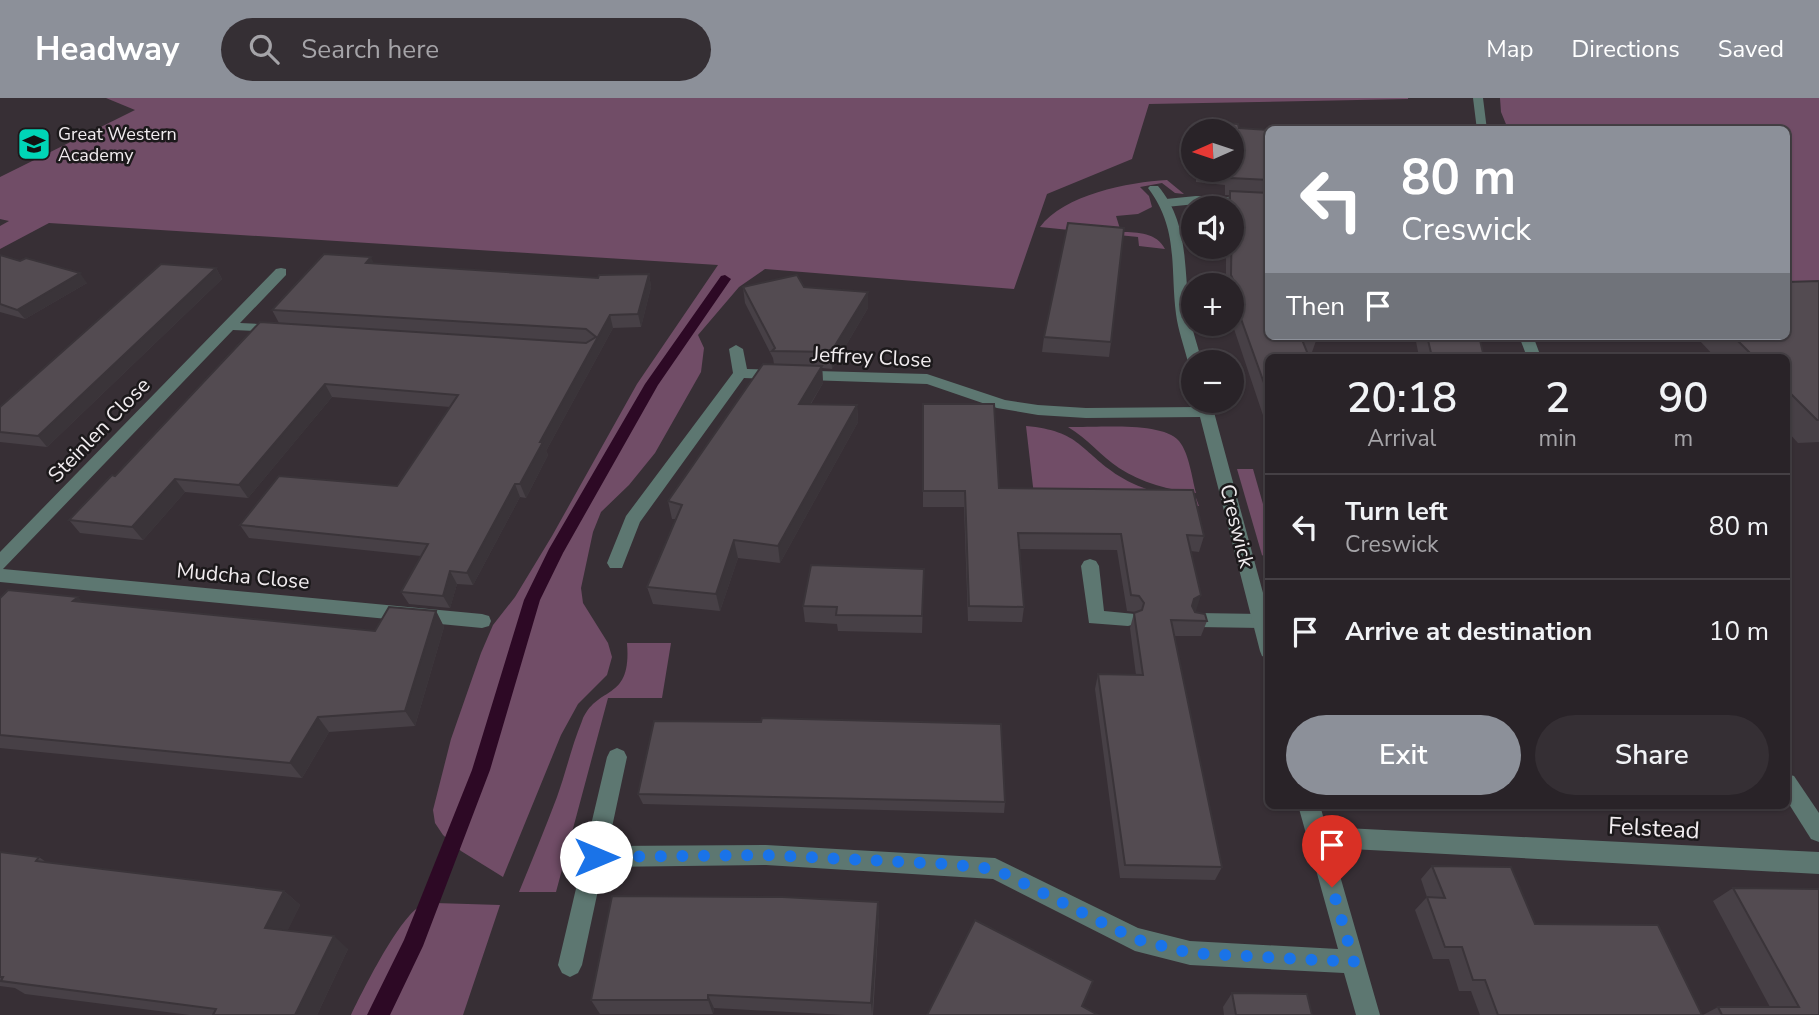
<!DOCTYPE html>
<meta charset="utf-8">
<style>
:root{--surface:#292328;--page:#352f34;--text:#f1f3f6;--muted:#a5a4a8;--line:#454045;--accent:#8c9099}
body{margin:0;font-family:"Nunito Sans",sans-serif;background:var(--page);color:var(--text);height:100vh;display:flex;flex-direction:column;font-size:26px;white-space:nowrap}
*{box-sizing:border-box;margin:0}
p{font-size:23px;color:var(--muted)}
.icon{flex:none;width:38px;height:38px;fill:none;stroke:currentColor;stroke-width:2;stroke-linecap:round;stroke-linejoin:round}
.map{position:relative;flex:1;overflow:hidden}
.details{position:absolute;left:1265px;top:256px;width:525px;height:455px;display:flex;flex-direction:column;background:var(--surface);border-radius:10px;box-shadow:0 2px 5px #0004,0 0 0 2px var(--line)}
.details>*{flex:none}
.hud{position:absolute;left:1265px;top:28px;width:525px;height:214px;border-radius:10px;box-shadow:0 2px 5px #0004,0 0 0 2px var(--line);background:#8c9099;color:#fff;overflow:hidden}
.needle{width:46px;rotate:267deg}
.tools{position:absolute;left:1181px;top:21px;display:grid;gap:14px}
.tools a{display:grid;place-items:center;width:63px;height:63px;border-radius:50%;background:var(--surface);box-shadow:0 2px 5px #0004,0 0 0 2px var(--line);font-size:35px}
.pin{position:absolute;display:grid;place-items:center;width:60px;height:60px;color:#fff;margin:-72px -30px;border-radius:50% 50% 50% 0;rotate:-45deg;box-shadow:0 0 7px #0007}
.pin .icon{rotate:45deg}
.me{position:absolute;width:77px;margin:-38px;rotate:90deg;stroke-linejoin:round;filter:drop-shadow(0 0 5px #0008)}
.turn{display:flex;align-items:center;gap:24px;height:147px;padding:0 21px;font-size:32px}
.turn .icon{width:91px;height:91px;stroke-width:2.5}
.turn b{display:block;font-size:49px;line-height:60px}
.then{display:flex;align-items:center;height:66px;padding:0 21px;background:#0003;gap:14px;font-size:26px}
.eta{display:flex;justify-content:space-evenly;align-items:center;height:119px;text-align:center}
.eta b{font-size:42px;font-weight:600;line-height:49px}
.action{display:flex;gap:14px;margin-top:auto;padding:14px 21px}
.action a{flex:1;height:80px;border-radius:42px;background:var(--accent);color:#fff;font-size:28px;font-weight:600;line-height:80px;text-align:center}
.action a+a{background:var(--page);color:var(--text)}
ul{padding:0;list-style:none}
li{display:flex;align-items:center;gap:21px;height:105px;padding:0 21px;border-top:2px solid var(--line)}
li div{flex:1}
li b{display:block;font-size:26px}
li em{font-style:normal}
header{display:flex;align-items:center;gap:42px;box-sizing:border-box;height:98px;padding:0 35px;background:var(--accent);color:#fff}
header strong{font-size:33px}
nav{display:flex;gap:38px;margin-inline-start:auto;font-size:24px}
.search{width:490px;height:63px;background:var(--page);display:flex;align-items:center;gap:18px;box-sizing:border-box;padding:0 24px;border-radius:38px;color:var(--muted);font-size:26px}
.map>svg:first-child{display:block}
.green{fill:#714d67}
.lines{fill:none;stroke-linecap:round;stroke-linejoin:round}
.stream{fill:#2d0925;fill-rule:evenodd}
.service{fill:#5d7771;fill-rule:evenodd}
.minor{fill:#5d7771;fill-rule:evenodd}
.wall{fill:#474046}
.shaded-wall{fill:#3a3439}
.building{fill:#534b51;stroke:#3a3439;stroke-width:2}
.route{stroke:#1a73e8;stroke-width:12;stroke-dasharray:0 21.6}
.labels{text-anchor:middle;stroke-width:5;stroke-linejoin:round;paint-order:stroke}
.far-poi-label{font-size:18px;fill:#f1ecef;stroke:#1c191b;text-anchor:start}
.street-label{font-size:21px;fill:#f1ecef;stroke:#1c191b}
.near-street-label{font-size:24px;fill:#f1ecef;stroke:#1c191b}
</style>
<header>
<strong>Headway</strong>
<div class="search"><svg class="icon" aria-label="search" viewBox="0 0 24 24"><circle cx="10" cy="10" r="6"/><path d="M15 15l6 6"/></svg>Search here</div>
<nav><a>Map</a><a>Directions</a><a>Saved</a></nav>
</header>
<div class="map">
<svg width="1819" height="917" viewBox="0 0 1819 917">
<rect width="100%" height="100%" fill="#372f35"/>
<g class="green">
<polygon points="106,0 1408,0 1408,1 1149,6 1132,61 1047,96 1014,191 765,171 739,189 698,237 704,250 701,274 655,355 629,387 601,414 593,434 581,490 583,505 608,545 612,559 607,577 578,606 561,637 503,779 461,753 443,737 435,725 433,712 451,641 481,555 493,527 515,499 552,438 637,286 718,167 49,125 0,151 0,128 9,123 0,121 0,79 135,12"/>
<polygon points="1500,0 1819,0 1819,183 1787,184 1787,32 1508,31 1501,14"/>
<path d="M1167,82L1184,96L1175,95L1162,85L1140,89L1149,98L1152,109L1138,116L1116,118L1121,134C1138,134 1157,135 1165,151L1139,148L1138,139L1040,129C1063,97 1129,84 1167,82Z"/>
<path d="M1026,328C1081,333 1080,353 1119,378C1143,393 1168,398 1196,400L1199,408L1035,406Z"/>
<path d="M1068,329C1095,330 1162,323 1179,343C1189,355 1192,380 1196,395C1169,392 1142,385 1119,370C1101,358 1088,341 1068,329Z"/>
<polygon points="1237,371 1253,371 1269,427 1269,462 1262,457"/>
<path d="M627,545H671L662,600H608L556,794H519C532,762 545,731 557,699C566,674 572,647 582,623C597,586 632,605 627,545Z"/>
<path d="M435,805L500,807L463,917H351C363,892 398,822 419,809C423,806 430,806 435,805Z"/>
</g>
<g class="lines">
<polygon class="stream" points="725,177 731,181 658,287 563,455 540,502 490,672 423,848 390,917 367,917 404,842 472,672 524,502 549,451 645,286 721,178"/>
<g class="service">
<polygon points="1473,0 1483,0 1487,32 1477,32"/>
<polygon points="1196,98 1269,101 1269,109 1196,106 1166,109 1160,105 1166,101"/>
<polygon points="1519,238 1533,238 1541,259 1527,259"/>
<polygon points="1090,461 1096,463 1099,468 1104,513 1135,516 1137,521 1135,526 1128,528 1089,525 1081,468 1084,463"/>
<polygon points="1198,515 1261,516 1268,518 1269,526 1261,530 1198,529 1191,527 1189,522 1191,517"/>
</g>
<g class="minor">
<path d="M1150,88H1158C1190,126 1183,170 1190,217C1192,233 1198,248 1202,264H1194V268L1188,264C1184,248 1178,232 1176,216C1170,169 1179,131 1148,90Z"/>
<polygon points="281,170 286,171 286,177 240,225 278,227 283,228 283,234 233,232 3,471 482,516 489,518 491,523 489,528 482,530 0,484 0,454 276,171"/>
<polygon points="736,247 743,251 747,271 927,276 1005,302 1038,307 1086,310 1198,309 1197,303 1211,303 1269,517 1269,561 1262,558 1260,553 1200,319 1086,320 1038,317 997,310 927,286 744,280 640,424 622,470 610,470 607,465 626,418 733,275 729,251"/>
<polygon points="617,650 624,653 627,659 608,748 766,747 995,760 1138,830 1190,843 1338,851 1298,707 1320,707 1326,729 1819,754 1819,776 1332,750 1380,917 1356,917 1344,875 1190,867 1135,853 993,781 766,767 603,769 582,867 578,875 570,879 562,875 558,867 607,659 610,653"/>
<polygon points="1787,676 1794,678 1819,715 1819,744 1811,741 1787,703"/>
</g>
</g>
<g class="wall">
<polygon points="1199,23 1239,30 1269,32 1269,238 1317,240 1311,257 1269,259 1269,335 1232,225 1232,187 1226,187 1226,149 1232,149 1232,110 1226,110 1229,97 1225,97 1225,87 1196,84 1196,72 1232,72 1232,33 1197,33"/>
<polygon points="0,157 87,185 25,221 0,214"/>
<polygon points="374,166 598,180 649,176 651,189 641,229 613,230 546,353 548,357 526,400 520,399 473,487 457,486 450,510 409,506 401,494 421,458 249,440 240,427 397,388 450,309 332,299 248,400 185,394 143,442 80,435 69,422 279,225 272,212"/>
<polygon points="216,170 222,181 47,349 0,344 0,309"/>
<polygon points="1819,183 1819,344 1798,345 1787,333 1787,259 1715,259 1700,243 1632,243 1628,238 1787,238"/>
<polygon points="743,189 804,189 868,194 868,210 832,271 822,270 823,285 811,306 857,307 858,324 780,465 738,460 720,513 653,506 647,489 676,421 672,421 668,403 774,266 773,260 745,205"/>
<polygon points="1415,238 1479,238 1484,259 1419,259"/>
<polygon points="1044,239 1111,244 1109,259 1042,254"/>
<polygon points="923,306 999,390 1204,438 1199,454 1191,453 1195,513 1207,523 1201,538 1174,538 1222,769 1215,782 1120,780 1095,591 1098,576 1136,577 1130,530 1134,515 1136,514 1127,513 1117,452 1020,451 1024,509 1022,524 968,523 964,409 923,409"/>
<polygon points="924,471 922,535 838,533 837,526 805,524 803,508"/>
<polygon points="0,500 83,504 375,533 436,513 444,529 415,628 329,634 302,680 0,650"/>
<polygon points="638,696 1005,704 1004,715 643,706"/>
<polygon points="0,754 39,759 46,764 284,793 300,807 287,833 348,851 317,917 190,917 25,896 15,890 0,888"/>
<polygon points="1432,768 1535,826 1702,917 1480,917 1471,893 1459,893 1449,861 1433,861 1415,812 1427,799 1421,781"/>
<polygon points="1733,790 1819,917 1703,917 1718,909 1770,909 1713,803"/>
<polygon points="878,804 879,819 873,917 845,917 714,910 713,916 600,916 591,902"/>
<polygon points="1232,895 1312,917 1224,917 1223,909"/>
</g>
<g class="shaded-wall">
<polygon points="371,159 377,172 366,165"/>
<polygon points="216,170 222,181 47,349 38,338"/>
<polygon points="80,175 87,185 25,221 17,212"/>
<polygon points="649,176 651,189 641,229 638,216"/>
<polygon points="868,194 868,210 832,271 831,254"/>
<polygon points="610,217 613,230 546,353 548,357 526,400 520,386 540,344"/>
<polygon points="822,268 823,285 800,323 799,306"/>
<polygon points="325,286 332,299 248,400 239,387"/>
<polygon points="857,307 858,324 780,465 778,448"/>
<polygon points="175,381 185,394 143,442 132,429"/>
<polygon points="515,386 520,399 473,487 467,475"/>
<polygon points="734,442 738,460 720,513 716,496"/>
<polygon points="450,473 457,486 450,510 443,498"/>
<polygon points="1201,497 1196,513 1189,516 1194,501"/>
<polygon points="78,499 93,514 73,503"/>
<polygon points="436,513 444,529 415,628 405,613"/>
<polygon points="318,619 329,634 302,680 290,665"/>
<polygon points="284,793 300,807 282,844 265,830"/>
<polygon points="878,804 879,819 872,917 871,905"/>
<polygon points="334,838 348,851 317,917 295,917"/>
<polygon points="708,897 714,910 713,916 708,902"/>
</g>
<g class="building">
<polygon points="1199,23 1238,26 1239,30 1269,32 1269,82 1230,80 1229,72 1232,72 1232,33 1199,33"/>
<polygon points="1230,93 1269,95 1269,238 1316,238 1317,240 1301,239 1309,259 1269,259 1269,299 1235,204 1234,184 1231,177 1232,110 1230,110"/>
<polygon points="1068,125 1124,130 1111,244 1044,239"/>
<polygon points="324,156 371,159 366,165 598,180 599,177 649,176 638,216 610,217 540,344 543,344 520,386 515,386 467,475 450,473 443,498 401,494 428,446 240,427 279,378 397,388 458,297 325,286 239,387 175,381 132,429 69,422 112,377 115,378 260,224 586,245 596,239 586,231 272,212"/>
<polygon points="0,157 20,163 26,160 80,175 17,212 0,206"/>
<polygon points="161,166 216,170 38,338 0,334 0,309"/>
<polygon points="797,177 804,189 868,194 831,254 772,253 775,250 743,189"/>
<polygon points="1819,183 1819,322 1817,322 1787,292 1787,259 1754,259 1733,238 1787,238 1787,184"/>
<polygon points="1427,238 1479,238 1484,259 1432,259"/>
<polygon points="763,266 822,268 799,306 857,307 778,448 734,442 716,496 647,489 682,407 668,403"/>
<polygon points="923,306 994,306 999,390 1193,392 1204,438 1187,437 1201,497 1194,501 1192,508 1195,514 1205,516 1207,523 1171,522 1222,769 1125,767 1098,576 1143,577 1134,515 1142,512 1144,505 1139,498 1131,497 1121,436 1018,435 1024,509 969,508 965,393 923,393"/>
<polygon points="811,467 924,471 922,518 836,517 837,509 803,508"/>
<polygon points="8,492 78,499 73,503 375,533 389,509 436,513 405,613 318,619 290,665 0,637 0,500"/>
<polygon points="762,620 1001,626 1005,704 638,696 654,623 761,624"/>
<polygon points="0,754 39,759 36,763 284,793 265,830 334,838 295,917 213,917 216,911 1,883 3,879 0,879"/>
<polygon points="1432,768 1511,769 1535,826 1658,827 1702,917 1498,917 1485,882 1473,882 1462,849 1445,849 1427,799 1445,800"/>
<polygon points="1733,790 1819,791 1819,917 1722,917 1718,909 1799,909"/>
<polygon points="612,798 783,799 878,804 871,905 708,897 708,902 591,902"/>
<polygon points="975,822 1093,883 1082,908 1098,917 927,917"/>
<polygon points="1232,895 1307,896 1312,917 1236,917"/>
</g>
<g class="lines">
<polyline class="route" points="596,759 766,757 944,766 995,771 1135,841 1190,855 1354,864 1332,789"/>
</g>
<defs>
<symbol id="school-square" viewBox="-11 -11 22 22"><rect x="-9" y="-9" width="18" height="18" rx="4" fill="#00d5b7" stroke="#1c191b"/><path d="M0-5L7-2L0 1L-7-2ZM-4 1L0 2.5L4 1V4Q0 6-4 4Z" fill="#111"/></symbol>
</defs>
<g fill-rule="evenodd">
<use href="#school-square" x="15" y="27" width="38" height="38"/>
</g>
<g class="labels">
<g class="far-poi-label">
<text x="58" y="42">Great Western<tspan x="58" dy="21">Academy</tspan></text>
</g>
<g class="street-label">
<text transform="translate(872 259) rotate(3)" y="7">Jeffrey Close</text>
<text transform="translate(99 332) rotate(-46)" y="7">Steinlen Close</text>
<text transform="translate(1237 428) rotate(76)" y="7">Creswick</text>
<text transform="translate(243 478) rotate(5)" y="7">Mudcha Close</text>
</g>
<g class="near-street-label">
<text transform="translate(1654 730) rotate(3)" y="8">Felstead</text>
</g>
</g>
</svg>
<div class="tools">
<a><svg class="needle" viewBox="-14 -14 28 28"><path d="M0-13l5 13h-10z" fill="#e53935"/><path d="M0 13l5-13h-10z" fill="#a5a4a8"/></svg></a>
<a><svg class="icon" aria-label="sound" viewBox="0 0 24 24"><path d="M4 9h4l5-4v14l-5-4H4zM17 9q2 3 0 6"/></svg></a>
<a>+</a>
<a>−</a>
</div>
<div class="pin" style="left:1332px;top:789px;background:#d93025"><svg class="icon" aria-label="arrive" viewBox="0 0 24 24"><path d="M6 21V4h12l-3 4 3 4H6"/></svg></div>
<svg class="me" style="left:596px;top:759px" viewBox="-20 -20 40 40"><circle r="19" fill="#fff"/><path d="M0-13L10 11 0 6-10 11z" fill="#1a73e8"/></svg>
<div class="hud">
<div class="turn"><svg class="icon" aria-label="left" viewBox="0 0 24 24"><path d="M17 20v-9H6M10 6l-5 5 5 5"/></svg><div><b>80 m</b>Creswick</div></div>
<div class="then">Then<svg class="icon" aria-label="arrive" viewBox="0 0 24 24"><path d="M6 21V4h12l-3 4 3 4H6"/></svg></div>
</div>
<section class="details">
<div class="eta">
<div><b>20:18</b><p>Arrival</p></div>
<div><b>2</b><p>min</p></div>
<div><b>90</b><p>m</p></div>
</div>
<ul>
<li><svg class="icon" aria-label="left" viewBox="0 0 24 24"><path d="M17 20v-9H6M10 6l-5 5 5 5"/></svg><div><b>Turn left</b><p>Creswick</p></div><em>80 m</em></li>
<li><svg class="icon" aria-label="arrive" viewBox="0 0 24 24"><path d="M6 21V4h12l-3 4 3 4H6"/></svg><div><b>Arrive at destination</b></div><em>10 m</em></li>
</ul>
<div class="action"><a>Exit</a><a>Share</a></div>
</section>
</div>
